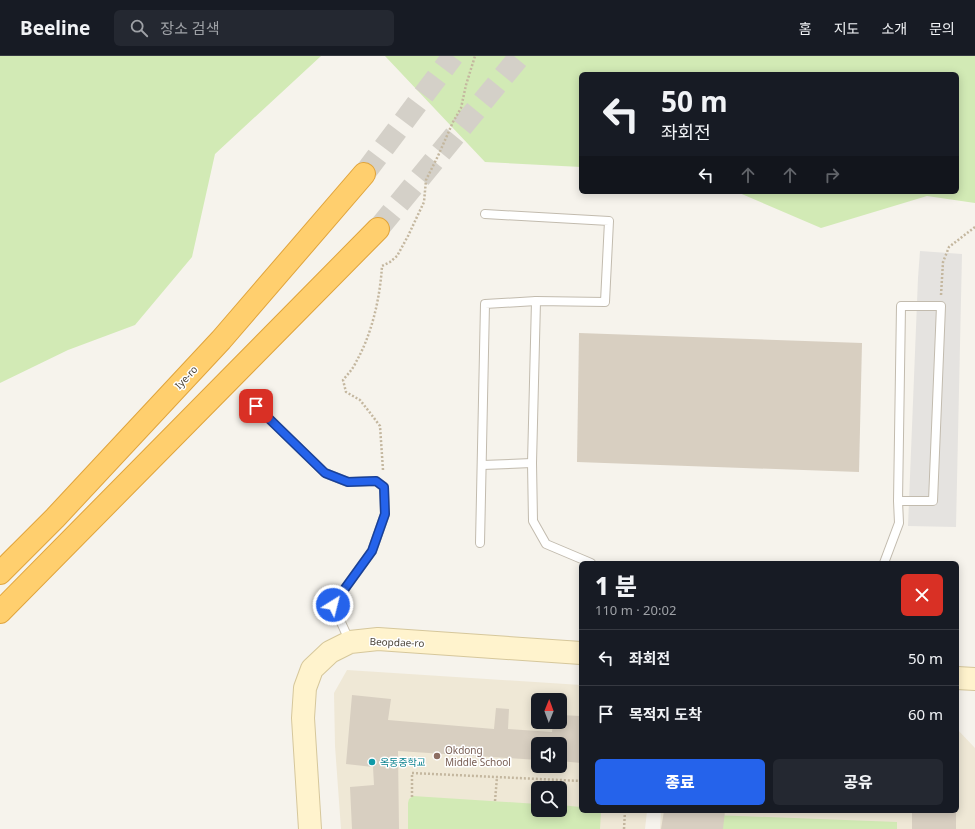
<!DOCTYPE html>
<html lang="ko">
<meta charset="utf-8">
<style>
:root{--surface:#171b24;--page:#242831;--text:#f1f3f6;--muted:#9ea1a6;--line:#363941;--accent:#2563eb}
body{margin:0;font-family:"Noto Sans","Noto Sans KR",sans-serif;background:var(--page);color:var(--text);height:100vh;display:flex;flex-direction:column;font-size:15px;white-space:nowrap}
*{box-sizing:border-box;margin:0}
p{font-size:13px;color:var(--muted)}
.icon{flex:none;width:22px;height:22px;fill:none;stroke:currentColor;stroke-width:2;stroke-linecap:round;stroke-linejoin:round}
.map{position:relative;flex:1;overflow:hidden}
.drawer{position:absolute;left:579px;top:505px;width:380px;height:252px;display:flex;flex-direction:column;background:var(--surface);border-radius:6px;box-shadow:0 2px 10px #0003}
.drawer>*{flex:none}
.banner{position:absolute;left:579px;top:16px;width:380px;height:122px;border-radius:6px;box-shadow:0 2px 10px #0003;background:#171b24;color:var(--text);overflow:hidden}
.needle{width:26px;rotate:1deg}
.buttons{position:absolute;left:531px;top:637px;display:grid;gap:8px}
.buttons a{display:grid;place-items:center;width:36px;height:36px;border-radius:6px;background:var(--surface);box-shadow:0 2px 10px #0003;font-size:20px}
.pin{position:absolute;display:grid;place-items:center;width:34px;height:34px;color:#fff;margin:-17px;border-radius:8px;box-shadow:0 2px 6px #0006}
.me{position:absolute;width:44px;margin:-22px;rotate:36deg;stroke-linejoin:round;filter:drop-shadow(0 0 3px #0008)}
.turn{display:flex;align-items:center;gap:14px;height:84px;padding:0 16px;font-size:18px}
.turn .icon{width:52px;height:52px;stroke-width:2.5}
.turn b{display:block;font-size:28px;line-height:34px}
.lanes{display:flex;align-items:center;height:38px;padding:0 16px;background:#0003;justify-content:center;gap:20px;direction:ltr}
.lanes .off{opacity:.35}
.round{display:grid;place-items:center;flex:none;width:42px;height:42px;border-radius:6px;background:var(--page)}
.head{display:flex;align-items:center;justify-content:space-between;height:68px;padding:0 16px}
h1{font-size:24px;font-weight:800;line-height:30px}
.cta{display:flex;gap:8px;margin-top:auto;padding:8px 16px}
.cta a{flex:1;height:46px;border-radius:6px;background:var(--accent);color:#fff;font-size:16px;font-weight:800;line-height:46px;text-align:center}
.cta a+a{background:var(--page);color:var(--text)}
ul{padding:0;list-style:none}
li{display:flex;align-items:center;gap:12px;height:56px;padding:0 16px;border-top:1px solid var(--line)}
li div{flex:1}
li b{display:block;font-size:15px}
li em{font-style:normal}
header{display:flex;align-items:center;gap:24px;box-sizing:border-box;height:56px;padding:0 20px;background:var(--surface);border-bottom:1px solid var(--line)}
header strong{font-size:19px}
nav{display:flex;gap:22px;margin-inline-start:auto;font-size:14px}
.search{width:280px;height:36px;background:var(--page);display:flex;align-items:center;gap:10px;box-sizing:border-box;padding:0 14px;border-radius:6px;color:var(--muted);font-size:15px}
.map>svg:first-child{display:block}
.education{fill:#efe8d6;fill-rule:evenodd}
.green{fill:#d2eab5}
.parking{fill:#e5e3e0}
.building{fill:#d8cfc1}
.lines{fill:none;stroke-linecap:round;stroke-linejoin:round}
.highway-tunnel{stroke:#d4d0c8;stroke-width:22;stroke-dasharray:22 11;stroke-linecap:butt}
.lane-casing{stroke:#c2bbae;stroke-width:10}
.secondary-casing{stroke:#d6c79b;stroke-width:24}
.highway-casing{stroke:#e0a43c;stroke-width:24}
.path{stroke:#c4b79f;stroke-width:2.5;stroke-dasharray:2 2;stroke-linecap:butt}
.lane{stroke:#fff;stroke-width:8}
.secondary{stroke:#fff3cd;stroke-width:22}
.highway{stroke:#ffcf6e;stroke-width:22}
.route-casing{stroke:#184099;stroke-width:10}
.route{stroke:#2563eb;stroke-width:7}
.education-dot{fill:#8d6e63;stroke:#fff;stroke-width:1.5}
.culture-dot{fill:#0f9aa8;stroke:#fff;stroke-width:1.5}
.labels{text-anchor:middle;stroke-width:3;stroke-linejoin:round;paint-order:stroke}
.street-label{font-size:10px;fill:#4b4439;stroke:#fff}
.education-label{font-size:10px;fill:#785e54;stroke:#fff;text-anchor:start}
.culture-label{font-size:10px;fill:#0d838f;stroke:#fff;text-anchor:start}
</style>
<header>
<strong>Beeline</strong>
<div class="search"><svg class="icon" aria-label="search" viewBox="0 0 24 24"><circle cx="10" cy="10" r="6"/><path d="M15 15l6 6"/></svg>장소 검색</div>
<nav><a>홈</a><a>지도</a><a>소개</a><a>문의</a></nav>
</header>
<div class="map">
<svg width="975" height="773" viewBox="0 0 975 773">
<rect width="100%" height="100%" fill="#f6f3ec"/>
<g class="education">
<path d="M347,614L581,629V755H647L645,773H341L335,690L334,637ZM538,644H560V666H538ZM538,688H560V710H538ZM538,732H560V754H538Z"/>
<polygon points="957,673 975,692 975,773 660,773 661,755 957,755"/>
</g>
<g class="green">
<polygon points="0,0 321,0 215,98 192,201 135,269 68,294 0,327"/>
<polygon points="385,0 975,0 975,147 927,140 821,172 737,136 957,136 957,18 581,18 581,111 485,106"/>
<polygon points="413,740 538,748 538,754 560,754 560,749 581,751 581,755 599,755 601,756 600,773 408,773 408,747 409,743"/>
<polygon points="713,759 897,766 897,773 713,773"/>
</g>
<polygon class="parking" points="920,195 962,198 956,471 908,470 918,222"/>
<g class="building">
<polygon points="579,277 862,287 859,416 577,406"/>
<polygon points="352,639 391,643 388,664 494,673 496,652 509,653 508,673 552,676 553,666 560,666 560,659 581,660 581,707 560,705 560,688 538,688 538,704 398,695 399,773 352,773 350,731 374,729 373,711 346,708"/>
<polygon points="664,755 725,755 723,773 661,773"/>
<rect x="912" y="755" width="44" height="18"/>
</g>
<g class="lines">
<g class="highway-tunnel">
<polyline points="364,118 453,0"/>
<polyline points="378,173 520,0"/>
</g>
<defs>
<g id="lane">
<polyline points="485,158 609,165 605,246 536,245 532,407 533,465 546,488 591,507"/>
<polyline points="256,350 325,417 348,426 376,425 384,431 385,458 372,495 333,549 350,586"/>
<polyline points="482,409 532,407"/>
<polyline points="480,487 485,248 536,245"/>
<polyline points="884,507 899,467 898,445 901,250 941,250 933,445 898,445"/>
</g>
<g id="secondary">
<polyline points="957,622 975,623"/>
<polyline points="310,773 303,662 305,632 312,613 330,596 350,586 378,583 581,597"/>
</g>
<g id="highway">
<polyline points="0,517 55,462 221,284 364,118"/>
<polyline points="0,556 378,173"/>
</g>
</defs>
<use href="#lane" class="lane-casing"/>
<use href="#secondary" class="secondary-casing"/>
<use href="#highway" class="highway-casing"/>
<g class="path">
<polyline points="941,239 943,206 949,191 975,171"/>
<path d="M383,414L380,370L371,358L360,344L346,336L343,324C348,318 353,313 356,306C372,278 380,242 382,210L390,206L397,200L408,180L424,146L426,124L438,100L453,66L461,52L466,29L475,0"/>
<polyline points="412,741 412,717 581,725"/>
<polyline points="495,745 497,721"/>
<polyline points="624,773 625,755"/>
</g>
<use href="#lane" class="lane"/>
<use href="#secondary" class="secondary"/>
<use href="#highway" class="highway"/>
</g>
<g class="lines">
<defs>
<polyline id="route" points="256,350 325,417 348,426 376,425 384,431 385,458 372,495 333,549"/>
</defs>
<use href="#route" class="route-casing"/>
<use href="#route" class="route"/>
</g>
<circle class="education-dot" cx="437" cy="700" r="4"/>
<circle class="culture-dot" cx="372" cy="706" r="4"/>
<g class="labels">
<g class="street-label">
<text transform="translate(186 321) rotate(-47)" y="4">Iye-ro</text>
<text transform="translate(397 586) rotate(2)" y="4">Beopdae-ro</text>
</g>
<g class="education-label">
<text x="445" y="698">Okdong<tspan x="445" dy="12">Middle School</tspan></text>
</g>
<g class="culture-label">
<text x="380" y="710">옥동중학교</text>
</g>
</g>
</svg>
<div class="buttons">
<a><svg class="needle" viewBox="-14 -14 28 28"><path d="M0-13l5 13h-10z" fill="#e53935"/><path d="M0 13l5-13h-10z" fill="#9ea1a6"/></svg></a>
<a><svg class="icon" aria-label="sound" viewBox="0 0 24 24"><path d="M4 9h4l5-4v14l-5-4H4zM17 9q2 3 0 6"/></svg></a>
<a><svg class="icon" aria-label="search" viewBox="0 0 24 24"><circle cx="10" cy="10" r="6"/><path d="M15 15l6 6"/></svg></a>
</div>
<div class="pin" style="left:256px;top:350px;background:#d93025"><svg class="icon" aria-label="arrive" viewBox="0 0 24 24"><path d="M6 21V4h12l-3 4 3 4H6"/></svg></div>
<svg class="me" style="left:333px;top:549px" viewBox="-20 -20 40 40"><circle r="17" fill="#2563eb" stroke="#fff" stroke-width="3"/><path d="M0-11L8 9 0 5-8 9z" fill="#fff"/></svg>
<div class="banner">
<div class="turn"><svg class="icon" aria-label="left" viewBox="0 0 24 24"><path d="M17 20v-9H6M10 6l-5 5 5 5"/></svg><div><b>50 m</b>좌회전</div></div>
<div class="lanes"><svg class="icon" aria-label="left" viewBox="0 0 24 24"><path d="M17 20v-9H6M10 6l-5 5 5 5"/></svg><svg class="icon off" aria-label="ahead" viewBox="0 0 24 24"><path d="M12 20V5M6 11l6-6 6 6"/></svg><svg class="icon off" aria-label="ahead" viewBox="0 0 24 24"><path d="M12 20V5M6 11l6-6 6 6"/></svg><svg class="icon off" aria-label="right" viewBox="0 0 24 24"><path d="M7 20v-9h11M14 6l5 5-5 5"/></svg></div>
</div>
<section class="drawer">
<div class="head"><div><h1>1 분</h1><p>110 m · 20:02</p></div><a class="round" style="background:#d93025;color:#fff"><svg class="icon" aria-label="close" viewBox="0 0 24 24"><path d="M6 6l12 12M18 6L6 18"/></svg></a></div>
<ul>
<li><svg class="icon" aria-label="left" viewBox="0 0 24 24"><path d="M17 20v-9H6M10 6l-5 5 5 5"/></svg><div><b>좌회전</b></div><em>50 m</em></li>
<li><svg class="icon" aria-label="arrive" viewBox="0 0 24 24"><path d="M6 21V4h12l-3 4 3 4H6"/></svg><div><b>목적지 도착</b></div><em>60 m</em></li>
</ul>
<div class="cta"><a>종료</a><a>공유</a></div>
</section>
</div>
